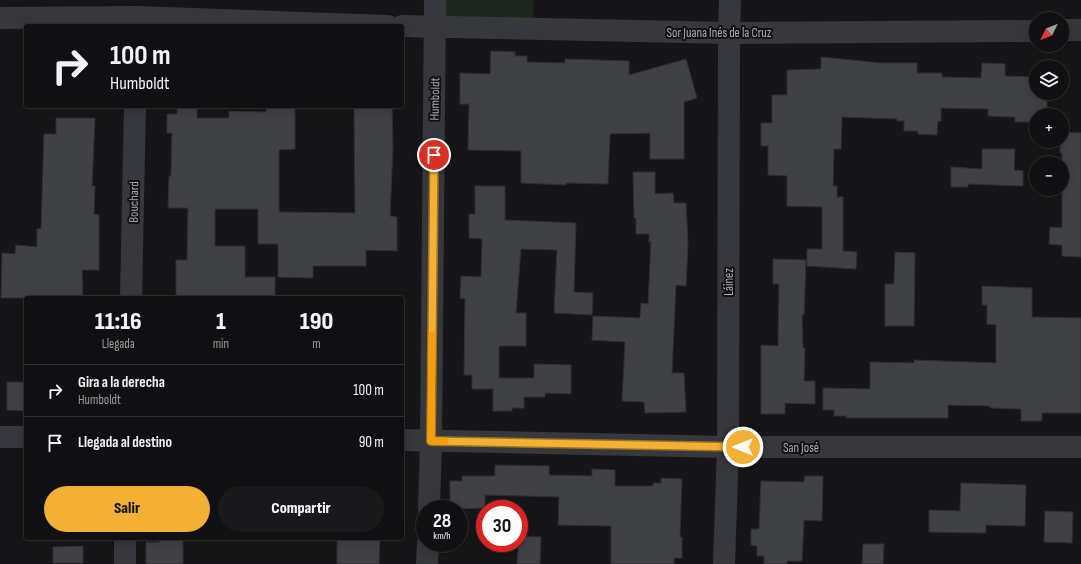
<!DOCTYPE html>
<html lang="es">
<meta charset="utf-8">
<style>
:root{--surface:#101012;--page:#19191b;--text:#f1f3f6;--muted:#9c9d9f;--line:#303032;--accent:#f2b134}
body{margin:0;font-family:"Sofia Sans Condensed",sans-serif;background:var(--page);color:var(--text);height:100vh;display:flex;flex-direction:column;font-size:15px;white-space:nowrap}
*{box-sizing:border-box;margin:0}
p{font-size:13px;color:var(--muted)}
.icon{flex:none;width:22px;height:22px;fill:none;stroke:currentColor;stroke-width:2;stroke-linecap:round;stroke-linejoin:round}
.map{position:relative;flex:1;overflow:hidden}
.panel{position:absolute;left:24px;top:296px;width:380px;height:244px;display:flex;flex-direction:column;background:var(--surface);border-radius:4px;box-shadow:0 2px 10px #0003,0 0 0 1px var(--line)}
.panel>*{flex:none}
.top-card{position:absolute;left:24px;top:24px;width:380px;height:84px;border-radius:4px;box-shadow:0 2px 10px #0003,0 0 0 1px var(--line);background:#101012;color:var(--text);overflow:hidden}
.needle{width:26px;rotate:227deg}
.fabs{position:absolute;left:1029px;top:12px;display:grid;gap:8px}
.fabs a{display:grid;place-items:center;width:40px;height:40px;border-radius:50%;background:var(--surface);box-shadow:0 2px 10px #0003,0 0 0 1px var(--line);font-size:20px}
.speed{position:absolute;left:416px;top:500px;display:flex;gap:8px;font-size:20px;font-weight:700;text-align:center}
.speed>*{display:grid;place-content:center;width:52px;height:52px;border-radius:50%;background:var(--surface);box-shadow:0 2px 10px #0003,0 0 0 1px var(--line);line-height:1}
.speed small{font-size:10px;font-weight:400}
.speed .limit{border:6px solid #d22;background:#fff;color:#111}
.pin{position:absolute;display:grid;place-items:center;width:34px;height:34px;color:#fff;margin:-17px;border:2px solid #fff;border-radius:50%;box-shadow:0 1px 4px #0007}
.me{position:absolute;width:44px;margin:-22px;rotate:270deg;stroke-linejoin:round;filter:drop-shadow(0 0 3px #0008)}
.turn{display:flex;align-items:center;gap:14px;height:84px;padding:0 20px;font-size:18px}
.turn .icon{width:52px;height:52px;stroke-width:2.5}
.turn b{display:block;font-size:28px;line-height:34px}
.eta{display:flex;justify-content:space-evenly;align-items:center;height:68px;text-align:center}
.eta b{font-size:24px;font-weight:800;line-height:28px}
.action{display:flex;gap:8px;margin-top:auto;padding:8px 20px}
.action a{flex:1;height:46px;border-radius:24px;background:var(--accent);color:#111;font-size:16px;font-weight:800;line-height:46px;text-align:center}
.action a+a{background:var(--page);color:var(--text)}
ul{padding:0;list-style:none}
li{display:flex;align-items:center;gap:12px;height:52px;padding:0 20px;border-top:1px solid var(--line)}
li div{flex:1}
li b{display:block;font-size:15px}
li em{font-style:normal}
.map>svg:first-child{display:block}
.green{fill:#1e261f}
.building{fill:#404145;stroke:#303034}
.lines{fill:none;stroke-linecap:round;stroke-linejoin:round}
.minor{stroke:#37383d;stroke-width:22}
.route-casing{stroke:#9d7322;stroke-width:10}
.route{stroke:#f2b134;stroke-width:7}
.slow{stroke:#f59e0b;stroke-width:7}
.labels{text-anchor:middle;stroke-width:4;stroke-linejoin:round;paint-order:stroke}
.street-label{font-size:13px;fill:#a8adb8;stroke:#111113}
</style>
<div class="map">
<svg width="1081" height="564" viewBox="0 0 1081 564">
<rect width="100%" height="100%" fill="#161618"/>
<polygon class="green" points="444,0 534,0 533,22 444,20"/>
<g class="building">
<polygon points="491,51 515,52 515,56 527,56 527,62 565,63 565,59 629,61 629,75 686,59 697,98 684,102 684,159 650,159 650,133 610,134 608,184 566,183 566,185 521,183 521,151 468,150 469,104 460,104 460,73 490,74"/>
<polygon points="821,57 881,63 917,63 917,73 942,73 942,77 981,78 982,63 1005,64 1005,76 1036,77 1036,93 1047,93 1047,115 1036,115 1036,122 1015,122 1015,117 988,116 988,109 941,108 941,121 938,121 937,135 918,134 918,131 904,131 904,121 897,121 897,119 842,117 841,149 834,149 833,186 837,186 837,197 843,197 843,251 857,252 856,269 807,266 807,249 822,249 822,207 787,206 787,176 768,175 768,146 761,146 761,123 772,123 772,95 787,95 787,70 821,69"/>
<polygon points="177,106 197,106 197,118 229,118 229,111 266,112 266,106 295,106 295,149 279,150 279,212 355,213 354,106 392,106 393,147 390,216 397,217 397,251 366,250 366,266 313,266 313,278 278,277 278,244 258,244 258,209 215,209 215,246 245,246 245,277 275,277 275,298 176,298 176,260 187,260 188,208 168,208 169,176 171,176 172,133 167,133 167,114 177,114"/>
<polygon points="56,118 95,118 92,186 95,186 94,214 99,215 99,270 82,270 83,298 1,298 2,253 15,254 16,245 37,247 37,229 41,229 44,134 56,134"/>
<polygon points="1062,132 1081,133 1081,257 1062,256 1062,245 1049,244 1050,227 1062,228 1062,153 1060,153 1060,141 1062,141"/>
<polygon points="982,149 1015,149 1014,170 1023,171 1023,186 968,184 968,187 951,187 951,167 982,169"/>
<polygon points="633,172 655,172 655,194 673,193 674,203 686,203 688,244 686,286 676,285 672,373 684,373 686,412 645,413 644,402 622,401 625,342 592,340 593,316 640,318 641,303 648,304 651,242 649,242 649,234 636,234 636,218 634,218"/>
<polygon points="475,186 505,186 505,220 576,223 574,292 593,293 592,315 554,313 557,250 521,249 516,313 526,313 526,346 499,346 499,378 534,378 534,364 571,365 571,394 545,393 545,397 524,397 524,408 512,408 512,411 493,411 493,389 472,389 472,375 464,375 465,299 460,298 461,276 481,277 482,239 469,238 469,214 475,214"/>
<polygon points="895,252 915,253 914,326 885,326 885,284 894,284"/>
<polygon points="773,259 806,260 804,315 802,315 803,348 805,348 804,381 815,381 815,404 785,403 785,414 761,414 761,345 778,346 779,284 773,284"/>
<polygon points="982,286 1032,288 1032,317 1081,318 1081,413 1042,413 1042,421 1021,421 1021,409 990,408 990,406 948,405 948,418 846,418 846,416 834,416 834,410 823,410 823,388 870,389 870,362 914,363 914,360 996,363 996,325 987,324 987,305 982,305"/>
<polygon points="7,382 26,382 26,411 7,410"/>
<polygon points="495,465 549,466 549,475 592,476 592,469 615,470 615,486 653,486 653,483 661,483 661,478 682,479 680,537 682,537 682,558 674,558 674,564 611,564 611,526 558,525 559,497 485,495 485,508 450,509 450,481 462,481 462,476 495,476"/>
<polygon points="805,476 823,476 822,521 804,520 802,561 787,561 787,564 764,564 764,556 757,556 757,546 751,545 751,529 759,529 761,481 804,482"/>
<polygon points="961,483 1026,485 1025,526 986,525 986,533 929,532 929,510 960,511"/>
<polygon points="1045,511 1073,512 1072,543 1044,542"/>
<polygon points="519,536 541,537 540,564 517,564"/>
<polygon points="159,538 183,538 183,564 146,564 146,542 159,542"/>
<polygon points="337,538 380,539 379,564 337,564"/>
<polygon points="863,544 884,544 883,564 862,564"/>
<polygon points="83,546 83,563 53,563 53,547"/>
</g>
<g class="lines">
<g class="minor">
<polyline points="0,18 137,17 388,26"/>
<polyline points="402,26 729,33 1036,31"/>
<polyline points="1062,30 1081,30"/>
<polyline points="131,298 135,106"/>
<polyline points="0,437 26,437"/>
<polyline points="402,440 728,447 1081,447"/>
<polyline points="429,509 431,441 435,0"/>
<polyline points="125,564 125,538"/>
<polyline points="427,564 428,543"/>
<polyline points="724,564 728,447 729,33 730,0"/>
</g>
</g>
<g class="lines">
<defs>
<polyline id="route" points="434,155 431,441 743,447"/>
</defs>
<use href="#route" class="route-casing"/>
<use href="#route" class="route"/>
<polyline class="slow" points="432,335 431,441 445,441"/>
</g>
<g class="labels">
<g class="street-label">
<text x="719" y="37">Sor Juana Inés de la Cruz</text>
<text transform="translate(434 99) rotate(-89)" y="5">Humboldt</text>
<text transform="translate(133 202) rotate(-89)" y="5">Bouchard</text>
<text transform="translate(728 282) rotate(-90)" y="5">Láinez</text>
<text x="801" y="452">San José</text>
</g>
</g>
</svg>
<div class="fabs">
<a><svg class="needle" viewBox="-14 -14 28 28"><path d="M0-13l5 13h-10z" fill="#e53935"/><path d="M0 13l5-13h-10z" fill="#9c9d9f"/></svg></a>
<a><svg class="icon" aria-label="layers" viewBox="0 0 24 24"><path d="M12 4l9 5-9 5-9-5zM3 14l9 5 9-5"/></svg></a>
<a>+</a>
<a>−</a>
</div>
<div class="speed"><div>28<small>km/h</small></div><div class="limit">30</div></div>
<div class="pin" style="left:434px;top:155px;background:#d93025"><svg class="icon" aria-label="arrive" viewBox="0 0 24 24"><path d="M6 21V4h12l-3 4 3 4H6"/></svg></div>
<svg class="me" style="left:743px;top:447px" viewBox="-20 -20 40 40"><circle r="17" fill="#f2b134" stroke="#fff" stroke-width="3"/><path d="M0-11L8 9 0 5-8 9z" fill="#fff"/></svg>
<div class="top-card">
<div class="turn"><svg class="icon" aria-label="right" viewBox="0 0 24 24"><path d="M7 20v-9h11M14 6l5 5-5 5"/></svg><div><b>100 m</b>Humboldt</div></div>
</div>
<section class="panel">
<div class="eta">
<div><b>11:16</b><p>Llegada</p></div>
<div><b>1</b><p>min</p></div>
<div><b>190</b><p>m</p></div>
</div>
<ul>
<li><svg class="icon" aria-label="right" viewBox="0 0 24 24"><path d="M7 20v-9h11M14 6l5 5-5 5"/></svg><div><b>Gira a la derecha</b><p>Humboldt</p></div><em>100 m</em></li>
<li><svg class="icon" aria-label="arrive" viewBox="0 0 24 24"><path d="M6 21V4h12l-3 4 3 4H6"/></svg><div><b>Llegada al destino</b></div><em>90 m</em></li>
</ul>
<div class="action"><a>Salir</a><a>Compartir</a></div>
</section>
</div>
